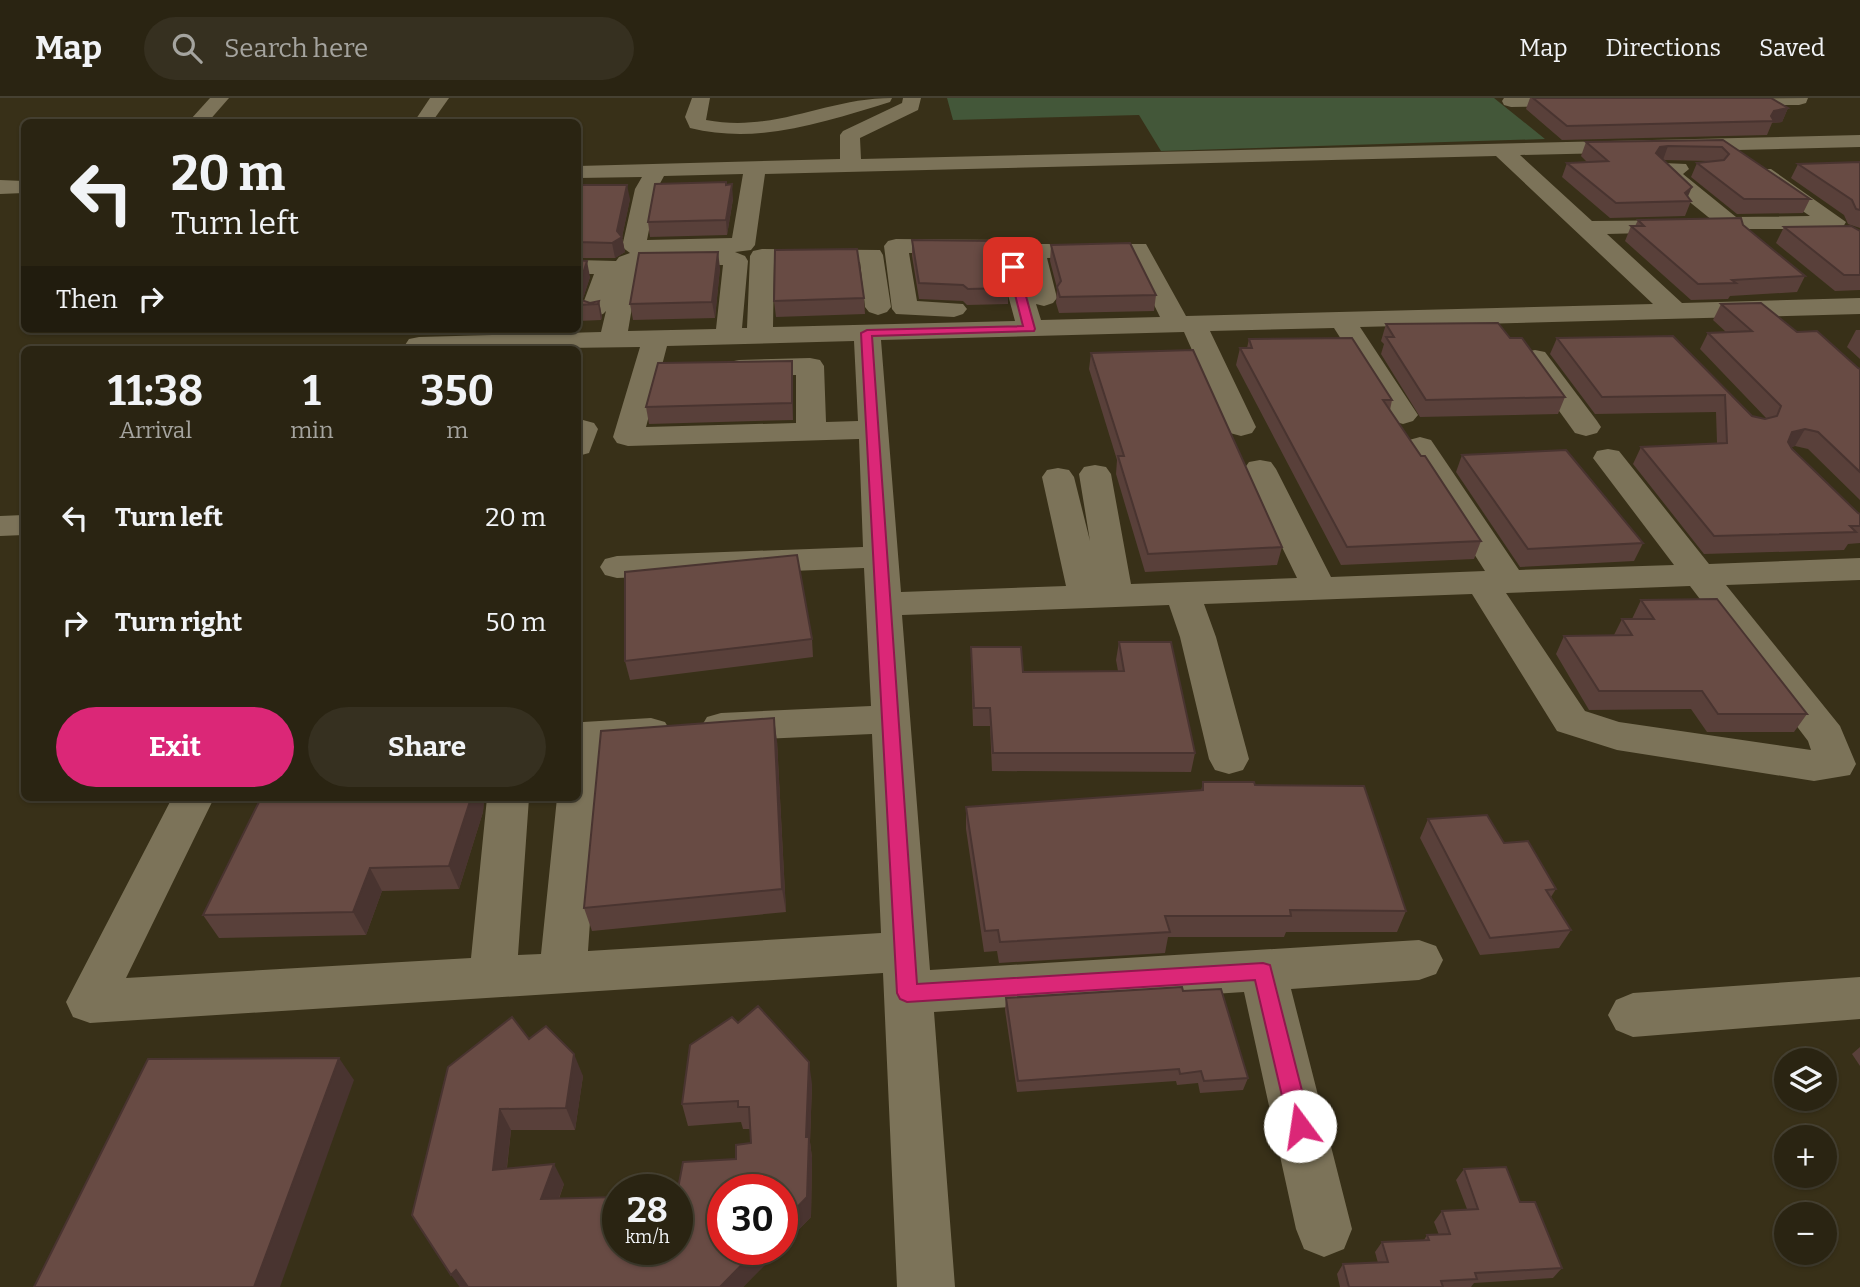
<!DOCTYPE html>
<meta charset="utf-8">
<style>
:root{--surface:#2a2412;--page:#363020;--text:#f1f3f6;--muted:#a5a49f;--line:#464132;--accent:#db2777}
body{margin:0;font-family:Bitter,serif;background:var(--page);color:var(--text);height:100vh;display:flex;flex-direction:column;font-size:26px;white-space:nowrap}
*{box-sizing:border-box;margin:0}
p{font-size:23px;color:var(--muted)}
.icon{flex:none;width:38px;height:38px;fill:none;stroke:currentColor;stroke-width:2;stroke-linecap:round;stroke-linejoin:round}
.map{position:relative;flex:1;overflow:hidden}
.panel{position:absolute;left:21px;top:248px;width:560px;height:455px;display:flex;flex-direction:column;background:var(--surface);border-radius:10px;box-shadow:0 2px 5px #0004,0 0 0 2px var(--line)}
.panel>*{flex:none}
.hud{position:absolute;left:21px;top:21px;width:560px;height:214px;border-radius:10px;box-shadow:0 2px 5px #0004,0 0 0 2px var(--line);background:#2a2412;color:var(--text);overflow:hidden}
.controls{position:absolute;left:1774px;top:950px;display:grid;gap:14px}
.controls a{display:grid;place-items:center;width:63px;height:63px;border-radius:50%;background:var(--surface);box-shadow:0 2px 5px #0004,0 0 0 2px var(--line);font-size:35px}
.speed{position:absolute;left:602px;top:1076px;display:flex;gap:14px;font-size:35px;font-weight:700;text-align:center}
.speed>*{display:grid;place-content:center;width:91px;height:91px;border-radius:50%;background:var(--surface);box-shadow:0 2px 5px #0004,0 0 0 2px var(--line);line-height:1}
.speed small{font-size:18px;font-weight:400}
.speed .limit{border:10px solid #d22;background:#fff;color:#111}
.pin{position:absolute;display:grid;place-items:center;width:60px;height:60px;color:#fff;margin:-30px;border-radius:14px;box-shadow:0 4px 10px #0006}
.me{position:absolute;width:77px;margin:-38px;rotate:346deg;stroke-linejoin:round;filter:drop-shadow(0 0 5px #0008)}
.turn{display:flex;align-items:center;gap:24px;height:147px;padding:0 35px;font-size:32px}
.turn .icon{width:91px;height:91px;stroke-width:2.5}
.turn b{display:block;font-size:49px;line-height:60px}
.then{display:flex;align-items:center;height:66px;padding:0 35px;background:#0003;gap:14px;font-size:26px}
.eta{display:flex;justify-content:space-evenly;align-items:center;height:119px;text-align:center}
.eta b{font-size:42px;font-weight:700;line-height:49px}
.button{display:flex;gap:14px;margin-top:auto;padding:14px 35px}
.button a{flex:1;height:80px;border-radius:42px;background:var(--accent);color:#fff;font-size:28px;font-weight:700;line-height:80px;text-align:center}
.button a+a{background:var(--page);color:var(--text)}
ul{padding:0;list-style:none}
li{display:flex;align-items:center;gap:21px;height:105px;padding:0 35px}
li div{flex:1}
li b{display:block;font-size:26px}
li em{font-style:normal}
header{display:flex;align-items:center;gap:42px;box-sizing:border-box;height:98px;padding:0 35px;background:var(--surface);border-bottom:2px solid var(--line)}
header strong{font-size:33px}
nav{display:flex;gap:38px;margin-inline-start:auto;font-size:24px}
.search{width:490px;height:63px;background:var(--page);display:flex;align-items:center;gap:18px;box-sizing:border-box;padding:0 24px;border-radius:38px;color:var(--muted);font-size:26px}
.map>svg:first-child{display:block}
.green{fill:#435739}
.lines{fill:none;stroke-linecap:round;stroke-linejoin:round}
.minor{fill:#7c7359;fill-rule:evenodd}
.wall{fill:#59403a}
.shaded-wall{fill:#493430}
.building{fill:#684b44;stroke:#493430;stroke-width:2}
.route{fill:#db2777;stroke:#8e194d;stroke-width:2}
</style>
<header>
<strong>Map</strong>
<div class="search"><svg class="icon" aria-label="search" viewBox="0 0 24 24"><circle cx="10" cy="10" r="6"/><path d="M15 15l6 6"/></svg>Search here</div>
<nav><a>Map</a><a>Directions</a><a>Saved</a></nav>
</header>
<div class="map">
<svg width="1860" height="1189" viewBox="0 0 1860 1189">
<rect width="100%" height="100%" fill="#383018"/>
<polygon class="green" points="947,0 1494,0 1545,41 1161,53 1139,17 953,22"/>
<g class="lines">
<g class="minor">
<polygon points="210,0 229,0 208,24 194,24 191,21"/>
<polygon points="430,0 449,0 432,24 414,24"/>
<path d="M692,0H710L706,22C776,35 826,0 892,0L890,4C824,24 759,47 690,30L685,19Z"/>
<path d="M903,0H921L918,12L860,40L861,61L1860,37V49L1520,57L1592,123L1692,122L1696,127L1692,132L1684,134L1607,136L1682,205L1860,200V216L1360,229L1418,317L1413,323L1403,326L1393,323L1334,230L1210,233L1256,329L1252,335L1241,338L1230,335L1226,329L1184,234L881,242L901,494L1066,488L1042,379L1047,372L1058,370L1069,372L1074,379L1090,443L1079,376L1084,369L1095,367L1106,369L1111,376L1131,486L1297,480L1244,371L1249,364L1260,362L1271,364L1276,371L1331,479L1485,473L1405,348L1409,342L1420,339L1431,342L1519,472L1674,467L1593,360L1597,353L1608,351L1619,353L1709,466L1860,460V482L1726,487L1840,628L1856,666L1850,677L1814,683L1617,652L1557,633L1472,496L1204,506L1216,539L1249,661L1243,672L1229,676L1215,672L1209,661L1180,539L1169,507L902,517L930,872L1419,842L1436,848L1443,862L1436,876L1419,882L1291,891L1352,1131L1344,1151L1324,1159L1304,1151L1296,1131L1244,894L934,914L955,1189H897L883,875L90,925L73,919L66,904L172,700H214L126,880L471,860L487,700H529L518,857L541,856L557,700H578V625L583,624L651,620L665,624L671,634L665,644L651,648L602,651L588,853L881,835L872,636L721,643L707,639L701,629L707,619L721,615L871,608L864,470L617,480L605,477L600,469L605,461L617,458L863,449L859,341L628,348L617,345L613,339L640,249L409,252L405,247L409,241L419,239L601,234L606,213L603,216L594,219L585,216L581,211L594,176H578V162L616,163L619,159L630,155L622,149L635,91L642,79L578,80V68L840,61V37L843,33L902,5ZM1496,58L1653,206L1186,218L1146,146H1033L1025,148L1021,153L1024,165L1015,144L1007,142L896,141L888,143L884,148L892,211L896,216L954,219L963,216L967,211L963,206L917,203L909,155L997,156L1015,223L773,229L774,165L860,164L865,209L869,214L878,217L887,214L891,209L883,157L880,152L762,151L753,153L750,158L747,230H742L748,163L745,158L735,154L751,152L755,147L765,76ZM743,76L732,140L647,142L657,91L664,78ZM1130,158L1160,219L1041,222L1036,206L1044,208L1053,205L1057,200L1047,160ZM723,167L716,231L628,233L639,168ZM854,243L858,323L826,324L824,268L820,262L810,260L739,262L729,264L725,270L729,276L739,278L796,277V325L646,329L667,248ZM1690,488L1808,643L1811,652L1619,624L1585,613L1506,495Z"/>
<polygon points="1504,0 1588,0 1589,2 1580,8 1511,9 1504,7 1502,3"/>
<polygon points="1808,0 1806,5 1799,7 1720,7 1711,1"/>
<polygon points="1663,65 1686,66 1689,71 1683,76 1736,119 1810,118 1755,81 1752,76 1755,71 1771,71 1846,124 1843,129 1835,131 1723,131 1655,76 1652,71 1655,66"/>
<polygon points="0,82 24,83 24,95 0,96"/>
<polygon points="1535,252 1545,254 1597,323 1601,329 1597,335 1586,338 1575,335 1521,260 1525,254"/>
<polygon points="583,322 594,325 598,331 589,355 578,358 578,323"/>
<polygon points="24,417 24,437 0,438 0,418"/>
<polygon points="1860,879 1860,921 1633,939 1616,932 1608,917 1616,902 1633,895"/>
</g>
</g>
<g class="wall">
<polygon points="1530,0 1771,0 1788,10 1782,24 1772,25 1767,37 1562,42 1526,11"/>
<polygon points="1723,42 1810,101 1803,115 1737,116 1691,79 1697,65 1709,63 1663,62 1691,103 1685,118 1610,120 1562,79 1567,65 1587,64 1581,58 1586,44"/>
<polygon points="1860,64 1860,130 1848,126 1844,117 1791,80 1798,66"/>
<polygon points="578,87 630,101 622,139 625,154 615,160 578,160"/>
<polygon points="726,87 733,101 727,137 650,139 648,124"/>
<polygon points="1638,122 1743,127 1805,178 1797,194 1730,198 1728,201 1691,202 1625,143 1631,128 1635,128"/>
<polygon points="1784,129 1860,133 1860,192 1835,193 1776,145"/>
<polygon points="912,142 1008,190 1008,206 967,207 963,203 919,201 912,158"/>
<polygon points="1051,147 1156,197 1154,213 1059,215 1056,205 1057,190 1050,163"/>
<polygon points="578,162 590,179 582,203 590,205 599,203 602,219 601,222 578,223"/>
<polygon points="720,170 715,220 633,222 630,206"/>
<polygon points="864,200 865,216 776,219 774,203"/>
<polygon points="1721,206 1797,234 1860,271 1860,402 1808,351 1795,348 1791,349 1858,415 1860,416 1860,445 1848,446 1844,452 1704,456 1633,366 1641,349 1717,345 1716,314 1595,316 1550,256 1557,240 1673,238 1752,318 1765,321 1767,321 1700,251 1708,235 1726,234 1713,222"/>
<polygon points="1386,226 1510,240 1565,299 1558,316 1420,319 1381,256 1384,246 1381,243"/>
<polygon points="1856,232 1860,232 1860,261 1847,249"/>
<polygon points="1249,241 1392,302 1390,312 1421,358 1481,443 1474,461 1341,467 1236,267 1240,250 1247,250"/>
<polygon points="1091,255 1282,449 1277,467 1145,474 1116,376 1117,362 1089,271"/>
<polygon points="793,280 793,322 649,326 646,309"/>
<polygon points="1462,357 1643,445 1634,463 1520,469 1456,374"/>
<polygon points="1641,502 1807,616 1794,634 1707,634 1691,611 1589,612 1556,556 1564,538 1614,537 1622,521 1632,521"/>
<polygon points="812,541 813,559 630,582 625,563"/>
<polygon points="1119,544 1195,655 1191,674 992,673 990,628 973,628 971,567 971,549 1023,574 1118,573 1116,562"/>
<polygon points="777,643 786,814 592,833 584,810"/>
<polygon points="1203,684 1255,687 1406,813 1397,834 1286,834 1284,839 1168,839 1165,855 999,865 997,853 984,854 966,731 966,709 1201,693"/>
<polygon points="261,700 484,700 483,714 459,791 382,793 366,837 219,840 203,817"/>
<polygon points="1428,721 1504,745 1556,791 1551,799 1571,832 1559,850 1480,857 1420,740"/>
<polygon points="1183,893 1248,980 1243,992 1200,995 1198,985 1177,987 1176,983 1017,994 1005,912 1006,900"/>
<polygon points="529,941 583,978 575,1032 511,1032 507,1070 564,1086 559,1101 618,1152 736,1061 751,1045 750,1031 743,1031 741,1024 688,1028 682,1006 812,986 810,1044 812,1060 811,1119 743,1189 460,1189 412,1117"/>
<polygon points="1860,949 1860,968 1852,956"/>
<polygon points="1464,1071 1520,1104 1562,1170 1553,1180 1474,1185 1471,1189 1340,1189 1337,1176 1343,1166 1378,1165 1375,1154 1382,1144 1424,1142 1427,1137 1439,1137 1434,1124 1442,1113 1467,1111 1456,1082"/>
</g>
<g class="shaded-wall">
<polygon points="1788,10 1782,24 1772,25 1774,23 1769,23 1774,13"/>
<polygon points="1668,48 1663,62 1656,55 1660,49"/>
<polygon points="732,86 733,101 727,137 726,122"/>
<polygon points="627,87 630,101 622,139 625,154 615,160 612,145"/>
<polygon points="1692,89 1686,103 1685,95"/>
<polygon points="718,154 720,170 715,220 712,204"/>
<polygon points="587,163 590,179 581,207 578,207 578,191"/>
<polygon points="599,203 602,219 601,222 598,206"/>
<polygon points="792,263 793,280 793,322 792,305"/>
<polygon points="1805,331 1795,348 1782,352 1792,334"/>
<polygon points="774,620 777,643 786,814 782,791"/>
<polygon points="471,700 484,700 483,714 459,791 449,768"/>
<polygon points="370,770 382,793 366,837 353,814"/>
<polygon points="574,956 583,978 575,1032 566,1010"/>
<polygon points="339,960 354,982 280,1189 254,1189"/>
<polygon points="809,964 812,986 810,1044 812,1060 811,1119 782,1149 782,1125 806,1039"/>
<polygon points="500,1011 511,1032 504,1092 493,1072"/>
<polygon points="554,1066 564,1086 551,1121 541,1101"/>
<polygon points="756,1152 780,1152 743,1189 720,1189"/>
<polygon points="456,1172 468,1189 460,1189 451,1177"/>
</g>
<g class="building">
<polygon points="1533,0 1771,0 1788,10 1774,13 1771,18 1774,23 1567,28"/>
<polygon points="1723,42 1810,101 1744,101 1697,65 1724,62 1729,56 1722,49 1668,48 1660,49 1656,55 1692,89 1685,95 1691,103 1616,105 1567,65 1608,63 1586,44"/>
<polygon points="1860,64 1860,112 1856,111 1852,102 1798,66"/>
<polygon points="726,84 726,87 732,86 726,122 648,124 655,86"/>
<polygon points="578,87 627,87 617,133 622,139 612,145 578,144"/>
<polygon points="1741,120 1743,127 1805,178 1732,182 1736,185 1698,186 1631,128 1644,128 1638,122"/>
<polygon points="1851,128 1860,133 1860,177 1844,177 1784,129"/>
<polygon points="912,142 996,143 1008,190 968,191 963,187 919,185"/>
<polygon points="1130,145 1156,197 1060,199 1057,189 1061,183 1051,147"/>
<polygon points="857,151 864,200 774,203 775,152"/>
<polygon points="718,154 712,204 630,206 639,155"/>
<polygon points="578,162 587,163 578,191"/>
<polygon points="578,199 581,202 590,205 599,203 598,206 578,207"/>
<polygon points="1761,205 1797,234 1817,233 1858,270 1860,271 1860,374 1818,334 1805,331 1792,334 1788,344 1792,351 1858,415 1860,416 1860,428 1850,428 1856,434 1714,438 1641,349 1727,345 1725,297 1602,299 1557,240 1673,238 1752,318 1765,321 1777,318 1781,308 1708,235 1752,233 1721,206"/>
<polygon points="1498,225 1510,240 1522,240 1565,299 1426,302 1386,239 1394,239 1386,226"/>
<polygon points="1352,240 1392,302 1383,302 1421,358 1425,358 1481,443 1347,449 1240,250 1252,250 1249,241"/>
<polygon points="1193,252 1282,449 1148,456 1118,358 1124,358 1091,255"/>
<polygon points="792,263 792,305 646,309 658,265"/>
<polygon points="1566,352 1643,445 1528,451 1462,357"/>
<polygon points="797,457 812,541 625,563 625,474"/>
<polygon points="1717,501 1807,616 1718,616 1702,593 1599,593 1564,538 1632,537 1622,521 1654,521 1641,502"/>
<polygon points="1119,544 1171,544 1195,655 993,655 990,610 974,610 971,549 1021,549 1023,574 1124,573"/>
<polygon points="774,620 782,791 584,810 601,633"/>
<polygon points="1203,684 1254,684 1255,687 1364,688 1406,813 1290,812 1291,818 1165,818 1170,834 1000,844 998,832 985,833 966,709 1203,692"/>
<polygon points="261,700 471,700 449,768 370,770 353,814 203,817"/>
<polygon points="1487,717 1504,745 1528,743 1556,791 1546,792 1571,832 1490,840 1428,721"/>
<polygon points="1182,889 1183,893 1221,891 1248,980 1204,983 1201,973 1180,976 1179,971 1018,983 1006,900"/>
<polygon points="758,908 809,964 806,1039 809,1039 807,1099 782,1125 782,1092 723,1092 723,1152 756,1152 720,1189 468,1189 456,1172 451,1177 412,1117 448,969 512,919 529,941 546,928 574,956 566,1010 500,1011 493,1072 554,1066 541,1101 618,1099 618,1152 677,1152 677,1096 683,1064 736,1061 736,1047 751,1045 749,1009 738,1009 738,1003 682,1006 690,947 732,919 738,925"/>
<polygon points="339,960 254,1189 34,1189 148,961"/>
<polygon points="1506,1069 1520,1104 1535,1104 1562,1170 1475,1175 1477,1181 1441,1183 1443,1189 1349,1189 1343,1166 1388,1164 1382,1144 1429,1142 1427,1137 1450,1136 1442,1113 1478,1111 1464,1071"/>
</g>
<polygon class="route" points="1013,166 1018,169 1035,231 1034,233 872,238 917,886 1263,865 1270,867 1311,1028 1307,1035 1300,1038 1292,1035 1289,1028 1255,882 907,904 900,901 897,895 861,235 867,232 1023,228 1008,169"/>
</svg>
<div class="controls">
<a><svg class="icon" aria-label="layers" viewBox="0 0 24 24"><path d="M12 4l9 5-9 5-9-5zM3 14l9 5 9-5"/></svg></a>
<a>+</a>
<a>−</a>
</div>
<div class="speed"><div>28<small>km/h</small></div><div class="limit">30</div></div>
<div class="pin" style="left:1013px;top:169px;background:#d93025"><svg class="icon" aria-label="arrive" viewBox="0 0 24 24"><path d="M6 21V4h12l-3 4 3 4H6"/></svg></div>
<svg class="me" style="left:1300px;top:1028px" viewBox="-20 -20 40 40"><circle r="19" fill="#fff"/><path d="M0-13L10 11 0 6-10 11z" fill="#db2777"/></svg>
<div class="hud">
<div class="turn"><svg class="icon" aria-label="left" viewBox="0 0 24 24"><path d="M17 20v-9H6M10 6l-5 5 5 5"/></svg><div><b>20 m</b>Turn left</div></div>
<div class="then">Then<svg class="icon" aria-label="right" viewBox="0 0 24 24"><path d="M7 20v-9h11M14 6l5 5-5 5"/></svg></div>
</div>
<section class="panel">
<div class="eta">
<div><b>11:38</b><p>Arrival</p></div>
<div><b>1</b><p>min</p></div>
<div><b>350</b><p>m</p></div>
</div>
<ul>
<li><svg class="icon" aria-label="left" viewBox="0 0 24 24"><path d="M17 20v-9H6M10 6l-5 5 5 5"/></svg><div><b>Turn left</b></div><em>20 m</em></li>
<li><svg class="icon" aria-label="right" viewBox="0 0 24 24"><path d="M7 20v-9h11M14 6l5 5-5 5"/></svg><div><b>Turn right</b></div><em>50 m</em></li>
</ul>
<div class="button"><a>Exit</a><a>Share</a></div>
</section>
</div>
